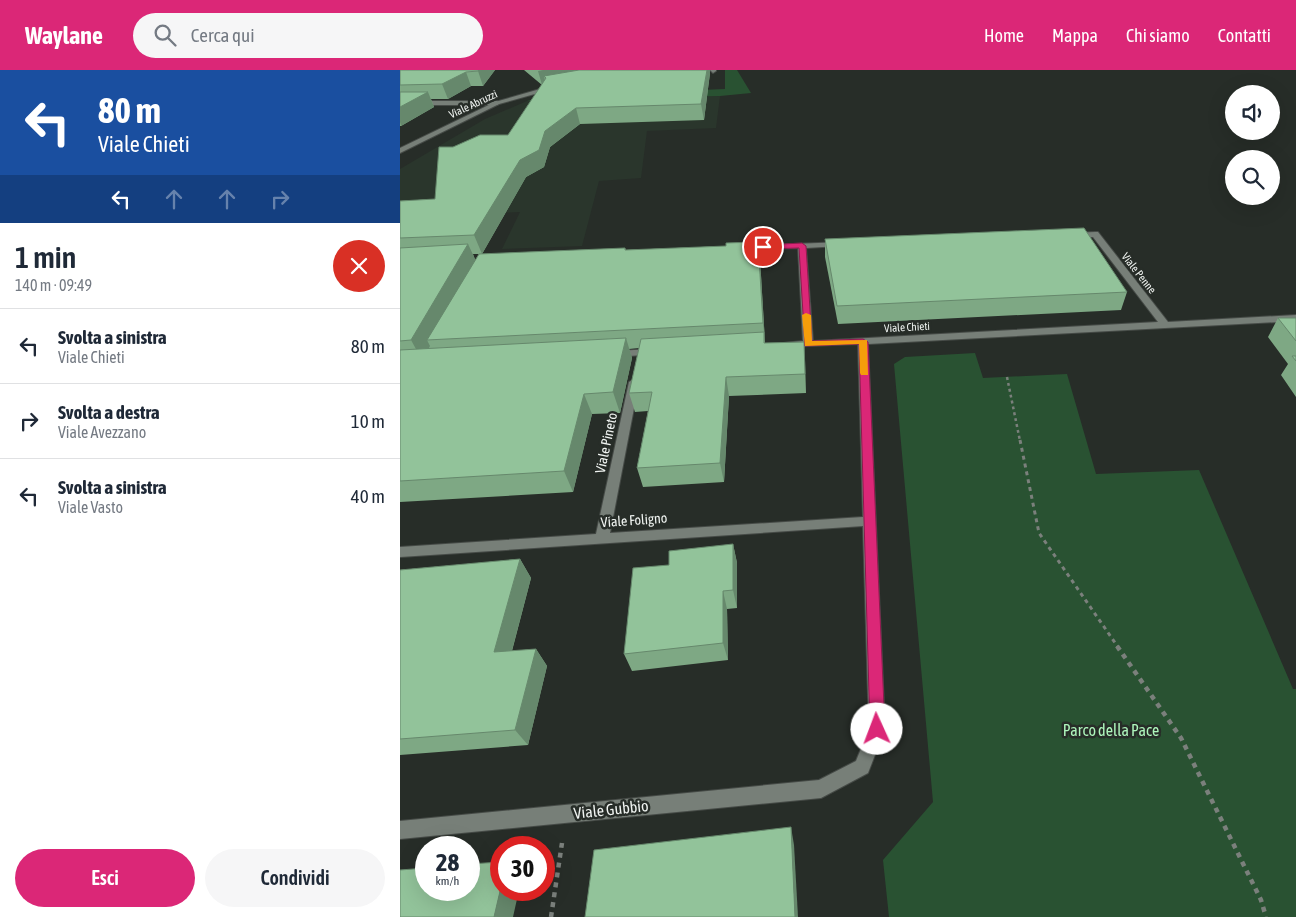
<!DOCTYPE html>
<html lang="it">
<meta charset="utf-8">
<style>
:root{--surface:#fff;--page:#f6f6f7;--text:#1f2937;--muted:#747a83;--line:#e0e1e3;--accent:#db2777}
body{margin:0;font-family:"Asap Condensed",sans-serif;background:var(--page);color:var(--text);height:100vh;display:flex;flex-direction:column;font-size:19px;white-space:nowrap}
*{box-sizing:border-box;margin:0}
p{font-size:16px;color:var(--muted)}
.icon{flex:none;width:28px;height:28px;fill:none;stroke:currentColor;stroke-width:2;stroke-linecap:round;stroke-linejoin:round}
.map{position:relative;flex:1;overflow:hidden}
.sheet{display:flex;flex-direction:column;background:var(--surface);width:400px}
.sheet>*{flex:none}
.hud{background:#1a4fa0;color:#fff;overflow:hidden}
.fabs{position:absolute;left:825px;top:15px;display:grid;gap:10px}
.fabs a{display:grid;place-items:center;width:55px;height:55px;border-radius:50%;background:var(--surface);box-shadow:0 5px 20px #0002;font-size:25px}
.speed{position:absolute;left:15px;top:766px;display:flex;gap:10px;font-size:25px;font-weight:700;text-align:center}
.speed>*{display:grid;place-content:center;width:65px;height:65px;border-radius:50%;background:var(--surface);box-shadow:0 5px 20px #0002;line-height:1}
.speed small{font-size:12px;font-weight:400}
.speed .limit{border:8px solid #d22;background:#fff;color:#111}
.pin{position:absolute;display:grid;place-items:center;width:42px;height:42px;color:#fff;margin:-21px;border:2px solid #fff;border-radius:50%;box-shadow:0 1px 5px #0007}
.me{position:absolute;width:55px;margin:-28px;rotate:358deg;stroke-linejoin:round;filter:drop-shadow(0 0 4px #0008)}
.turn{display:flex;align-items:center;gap:18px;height:105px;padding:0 15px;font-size:22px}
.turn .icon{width:65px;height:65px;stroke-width:2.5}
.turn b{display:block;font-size:35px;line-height:42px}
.lanes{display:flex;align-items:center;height:48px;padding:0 15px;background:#0003;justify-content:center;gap:25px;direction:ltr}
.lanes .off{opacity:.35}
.round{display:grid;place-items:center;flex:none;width:52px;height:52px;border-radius:26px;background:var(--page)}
.headline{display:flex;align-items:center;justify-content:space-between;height:85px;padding:0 15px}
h1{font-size:30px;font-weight:600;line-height:38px}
.action{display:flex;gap:10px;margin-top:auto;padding:10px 15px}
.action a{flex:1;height:58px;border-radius:30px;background:var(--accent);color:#fff;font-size:20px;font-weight:600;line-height:58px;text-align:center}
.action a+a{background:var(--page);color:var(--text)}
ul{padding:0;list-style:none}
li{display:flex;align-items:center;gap:15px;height:75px;padding:0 15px;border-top:1px solid var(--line)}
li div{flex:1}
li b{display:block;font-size:19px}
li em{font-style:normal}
header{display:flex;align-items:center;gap:30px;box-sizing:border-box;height:70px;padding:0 25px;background:var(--accent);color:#fff}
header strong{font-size:24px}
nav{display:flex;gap:28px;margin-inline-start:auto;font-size:18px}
.search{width:350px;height:45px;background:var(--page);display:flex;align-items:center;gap:12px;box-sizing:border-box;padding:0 18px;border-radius:28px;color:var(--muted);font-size:19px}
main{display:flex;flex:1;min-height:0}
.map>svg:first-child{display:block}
.built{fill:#2a362c}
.green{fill:#295232}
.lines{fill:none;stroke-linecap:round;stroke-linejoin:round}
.lane-casing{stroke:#464b47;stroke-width:2}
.street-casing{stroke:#464b47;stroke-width:2}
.secondary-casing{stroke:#464b47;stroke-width:2}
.path-far2{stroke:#7b807c;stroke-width:2.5;stroke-dasharray:3 3;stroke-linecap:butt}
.path-far1{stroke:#7b807c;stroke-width:3;stroke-dasharray:4 4;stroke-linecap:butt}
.path{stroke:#7b807c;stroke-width:4.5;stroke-dasharray:5 5;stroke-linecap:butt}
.lane{fill:#777f78;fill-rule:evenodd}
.street{fill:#777f78;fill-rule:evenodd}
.secondary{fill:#777f78;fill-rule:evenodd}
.wall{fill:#7ea884}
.shaded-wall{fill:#66886c}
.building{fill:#92c39a;stroke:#66886c}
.route{fill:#db2777;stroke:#8e194d}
.slow{fill:#f59e0b}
.labels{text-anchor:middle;stroke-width:5;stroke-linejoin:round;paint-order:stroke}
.far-street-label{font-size:11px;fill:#f0f4f1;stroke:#272d28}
.street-label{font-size:14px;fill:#f0f4f1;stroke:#272d28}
.near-park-label{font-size:16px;fill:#aef6bc;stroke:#272d28}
.near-street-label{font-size:16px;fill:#f0f4f1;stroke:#272d28}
</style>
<header>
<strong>Waylane</strong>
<div class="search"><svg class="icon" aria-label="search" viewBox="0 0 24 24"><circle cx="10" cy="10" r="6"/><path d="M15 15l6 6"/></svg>Cerca qui</div>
<nav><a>Home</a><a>Mappa</a><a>Chi siamo</a><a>Contatti</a></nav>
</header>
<main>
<section class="sheet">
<div class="hud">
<div class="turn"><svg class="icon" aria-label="left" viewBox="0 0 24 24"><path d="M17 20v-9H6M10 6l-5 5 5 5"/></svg><div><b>80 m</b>Viale Chieti</div></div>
<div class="lanes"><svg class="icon" aria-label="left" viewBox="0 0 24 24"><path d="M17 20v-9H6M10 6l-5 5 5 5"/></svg><svg class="icon off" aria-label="ahead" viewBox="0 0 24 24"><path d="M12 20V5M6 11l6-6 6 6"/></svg><svg class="icon off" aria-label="ahead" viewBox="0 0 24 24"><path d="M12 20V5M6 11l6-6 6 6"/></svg><svg class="icon off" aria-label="right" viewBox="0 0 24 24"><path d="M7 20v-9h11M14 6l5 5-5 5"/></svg></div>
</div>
<div class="headline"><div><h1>1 min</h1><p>140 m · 09:49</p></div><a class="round" style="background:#d93025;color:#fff"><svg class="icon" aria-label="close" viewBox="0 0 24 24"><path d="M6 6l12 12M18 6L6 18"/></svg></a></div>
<ul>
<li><svg class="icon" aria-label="left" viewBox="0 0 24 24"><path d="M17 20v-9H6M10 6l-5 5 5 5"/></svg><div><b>Svolta a sinistra</b><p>Viale Chieti</p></div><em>80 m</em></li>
<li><svg class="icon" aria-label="right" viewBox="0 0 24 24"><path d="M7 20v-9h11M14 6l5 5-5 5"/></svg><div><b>Svolta a destra</b><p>Viale Avezzano</p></div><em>10 m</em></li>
<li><svg class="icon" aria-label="left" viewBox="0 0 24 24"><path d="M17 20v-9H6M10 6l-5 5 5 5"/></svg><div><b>Svolta a sinistra</b><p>Viale Vasto</p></div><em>40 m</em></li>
</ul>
<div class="action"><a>Esci</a><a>Condividi</a></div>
</section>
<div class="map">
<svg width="896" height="847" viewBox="0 0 896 847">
<rect width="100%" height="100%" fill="#272d28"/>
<polygon class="built" points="320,26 316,58 247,61 241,108 199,111 182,176 102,179 120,142 0,147 0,99 85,49 127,31"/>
<g class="green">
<polygon points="274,0 207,24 325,19 325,0 337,0 351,23 320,26 127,31 154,23"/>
<polygon points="575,283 583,308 667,304 696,404 799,400 893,619 896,619 896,847 489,847 483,790 533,732 494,294 505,287"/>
</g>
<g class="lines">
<defs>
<polygon id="lane" points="310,0 316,0 316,1 313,3"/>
<g id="street">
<polygon points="0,31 97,31 100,33 97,35 0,35"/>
<polygon points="695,162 698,162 768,252 896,245 896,251 468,274 485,659 468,703 421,728 0,769 0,751 419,710 456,691 469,659 463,456 0,487 0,477 196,464 229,312 234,309 239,312 210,463 463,447 458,274 383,277 383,273 403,271 398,178 343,180 340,180 340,176 443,172 443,176 440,176 406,178 413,271 758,252 693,167 673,167 669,165 673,163"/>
<polygon points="254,279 258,280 258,284 214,287 209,284 214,281"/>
</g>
<polygon id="secondary" points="154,15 156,18 99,34 0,83 0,78 95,32"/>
</defs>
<use href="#lane" class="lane-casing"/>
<use href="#street" class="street-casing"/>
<use href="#secondary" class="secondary-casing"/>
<polyline class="path-far2" points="607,307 620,371"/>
<polyline class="path-far1" points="620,370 639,463 718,577"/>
<g class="path">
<polyline points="717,576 781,668 861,830 866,847"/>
<polyline points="151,847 162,773"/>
</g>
<use href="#lane" class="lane"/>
<use href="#street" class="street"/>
<use href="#secondary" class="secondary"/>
</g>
<g class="wall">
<polygon points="0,0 95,0 83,16 71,16 48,29 31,29 34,37 1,56 0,56"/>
<polygon points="124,0 310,0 310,3 304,50 180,54 150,77 144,97 126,107 82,184 73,184 75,190 225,178 226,180 326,176 358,172 360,189 365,273 405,290 406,323 329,326 324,412 243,417 237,398 248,341 235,342 229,323 239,278 229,279 232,288 220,343 192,344 173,422 0,432 0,131 35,129 53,77 108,65 142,15"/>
<polygon points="425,169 727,222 721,240 438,254 425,187"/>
<polygon points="878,248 896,248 896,327 881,305 888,294 868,267"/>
<polygon points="333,474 337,493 337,538 327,539 328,590 232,601 224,584 269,495"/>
<polygon points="120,489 131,508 112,581 136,579 147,596 128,675 0,685 0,500"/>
</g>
<g class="shaded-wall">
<polygon points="79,0 95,0 83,16 78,1"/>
<polygon points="143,0 226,0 146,8 144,6 146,15 142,15 138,1"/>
<polygon points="307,0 310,0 310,3 304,50 301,34"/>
<polygon points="66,2 71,16 48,29 42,14"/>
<polygon points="28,22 34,37 1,56 0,52 0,37"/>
<polygon points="176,38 180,54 150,77 144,97 126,107 82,184 74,165 120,90 145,61"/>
<polygon points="358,172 360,189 365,271 363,253"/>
<polygon points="68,174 77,193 27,270 30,276 22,290 11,270"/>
<polygon points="226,268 232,288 220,343 213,322"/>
<polygon points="326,307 329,326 324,412 320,393"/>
<polygon points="184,324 192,344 173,422 164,401"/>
<polygon points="333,474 337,493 337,538 333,520"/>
<polygon points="120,489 131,508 107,599 94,582"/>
<polygon points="323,521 327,539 328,590 323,573"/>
<polygon points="136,579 147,596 128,675 115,660"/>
<polygon points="391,757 394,775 398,847 395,847"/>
<polygon points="101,817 101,820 119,820 113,847 94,847"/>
</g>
<g class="building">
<polygon points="0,0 79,0 78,1 66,2 42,14 0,15"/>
<polygon points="179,0 307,0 301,34 176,38 145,61 139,80 120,90 74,165 0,168 0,131 35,129 39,77 53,77 80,65 108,65 146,8 144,6"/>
<polygon points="0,22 28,22 0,37"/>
<polygon points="684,158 727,222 437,236 425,169"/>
<polygon points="358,172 363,253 27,270 79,184 225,178 225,180 326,176 326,173"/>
<polygon points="68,174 11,270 0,271 0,178"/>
<polygon points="878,248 896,248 896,271"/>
<polygon points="364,262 364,273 404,272 405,304 326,307 320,393 237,398 252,322 229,323 241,269"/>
<polygon points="226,268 213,322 184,324 164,401 0,411 0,280"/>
<polygon points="892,286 896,286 896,291"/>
<polygon points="333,474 333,520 323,521 323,573 224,584 233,498 269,495 269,481"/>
<polygon points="120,489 94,582 136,579 115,660 0,669 0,500"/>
<polygon points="391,757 395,847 185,847 194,780"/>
<polygon points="101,792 101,817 94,847 0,847 0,800 26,798 26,820 69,820 69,794"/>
</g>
<polygon class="route" points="402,173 406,176 412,271 463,269 468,272 485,659 483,664 477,666 472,664 470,659 459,274 405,276 399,178 363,179 359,177 363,175"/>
<polygon class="slow" points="406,243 411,245 412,271 467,270 468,305 461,305 460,303 459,274 405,276 402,245"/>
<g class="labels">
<g class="far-street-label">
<text transform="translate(73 34) rotate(-25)" y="4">Viale Abruzzi</text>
<text transform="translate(739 203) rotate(52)" y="4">Viale Penne</text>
<text transform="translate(507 257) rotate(-3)" y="4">Viale Chieti</text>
</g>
<g class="street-label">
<text transform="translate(206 373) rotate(-78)" y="5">Viale Pineto</text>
<text transform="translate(234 450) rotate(-4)" y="5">Viale Foligno</text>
</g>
<g class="near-park-label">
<text x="711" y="666">Parco della Pace</text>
</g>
<g class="near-street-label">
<text transform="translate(211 739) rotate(-6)" y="6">Viale Gubbio</text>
</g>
</g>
</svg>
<div class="fabs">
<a><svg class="icon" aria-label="sound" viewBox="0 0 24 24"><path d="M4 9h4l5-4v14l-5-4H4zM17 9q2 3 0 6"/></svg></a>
<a><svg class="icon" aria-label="search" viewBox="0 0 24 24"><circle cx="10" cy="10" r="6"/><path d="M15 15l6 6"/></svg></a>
</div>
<div class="speed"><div>28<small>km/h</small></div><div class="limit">30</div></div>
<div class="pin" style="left:363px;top:177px;background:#d93025"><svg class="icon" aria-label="arrive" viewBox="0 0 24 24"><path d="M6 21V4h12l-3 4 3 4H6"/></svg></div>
<svg class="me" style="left:477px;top:659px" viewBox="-20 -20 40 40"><circle r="19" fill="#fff"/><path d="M0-13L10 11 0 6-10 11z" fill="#db2777"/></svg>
</div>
</main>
